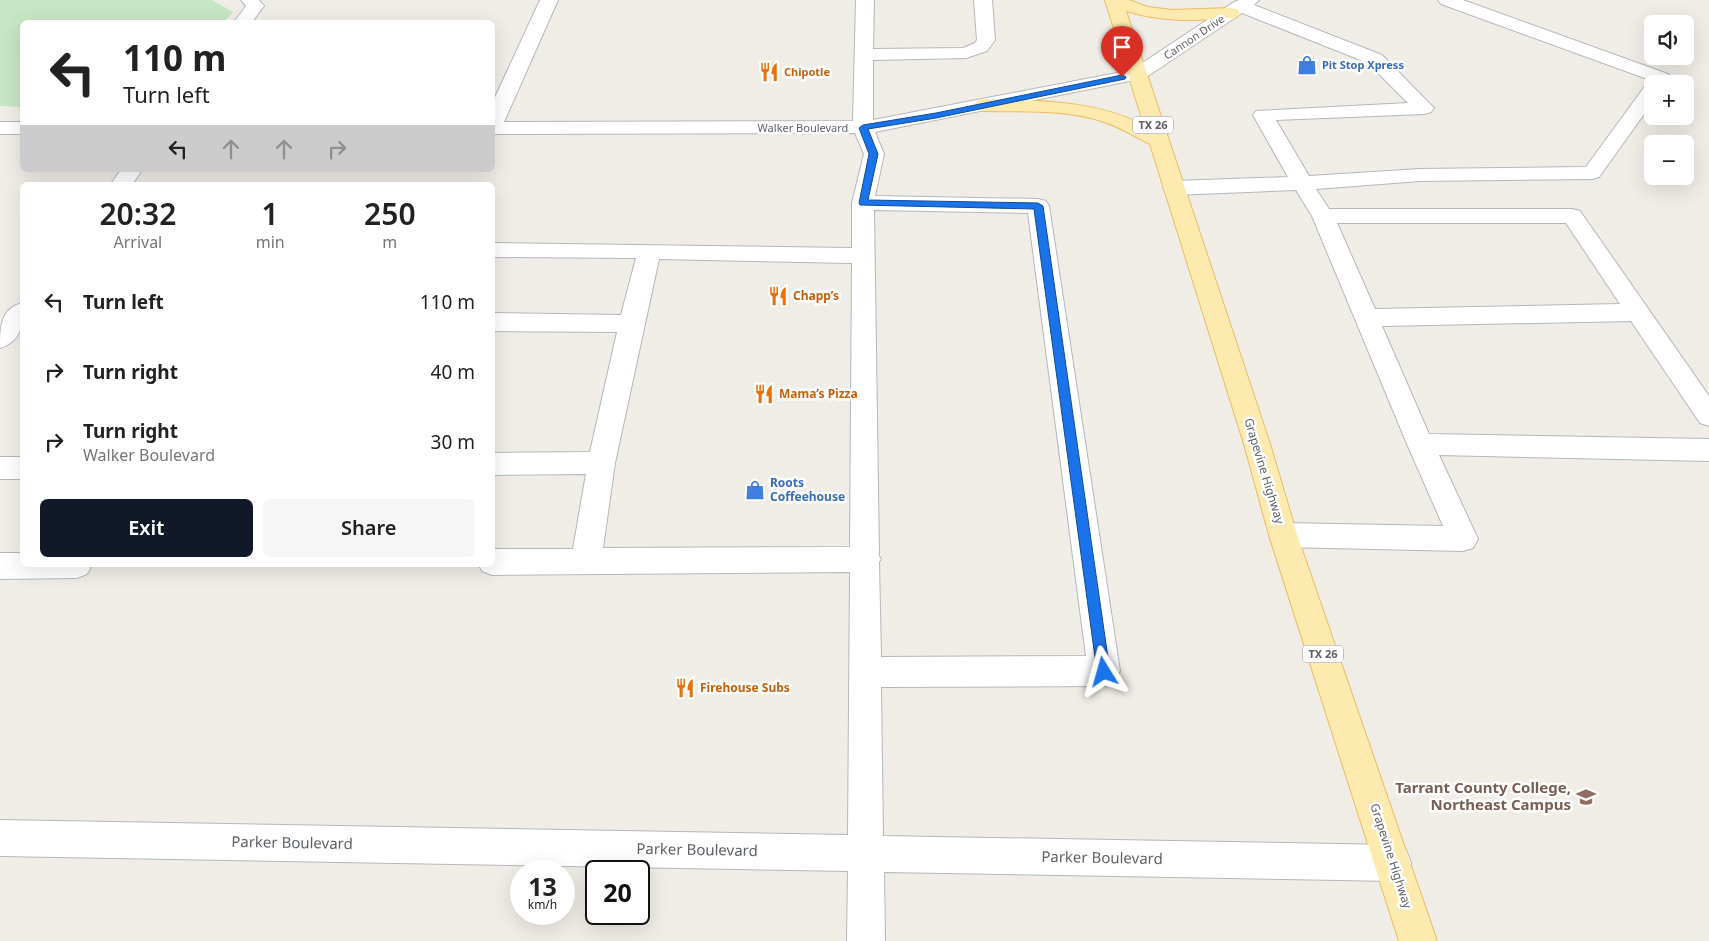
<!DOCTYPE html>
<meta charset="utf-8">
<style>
:root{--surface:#fff;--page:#f6f6f6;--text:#222;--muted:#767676;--accent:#111827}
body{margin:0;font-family:"Noto Sans",sans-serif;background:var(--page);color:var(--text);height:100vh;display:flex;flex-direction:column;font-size:19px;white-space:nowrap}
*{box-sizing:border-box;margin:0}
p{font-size:16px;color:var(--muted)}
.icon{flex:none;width:28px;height:28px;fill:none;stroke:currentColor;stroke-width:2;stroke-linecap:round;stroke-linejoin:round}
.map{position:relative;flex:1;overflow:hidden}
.panel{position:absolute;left:20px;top:182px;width:475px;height:385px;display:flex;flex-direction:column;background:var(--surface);border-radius:8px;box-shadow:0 5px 20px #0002}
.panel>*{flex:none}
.top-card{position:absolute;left:20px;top:20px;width:475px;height:152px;border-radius:8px;box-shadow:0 5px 20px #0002;background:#fff;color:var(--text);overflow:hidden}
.controls{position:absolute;left:1644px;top:15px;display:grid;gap:10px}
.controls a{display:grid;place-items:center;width:50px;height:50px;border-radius:8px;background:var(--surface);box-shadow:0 5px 20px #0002;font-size:25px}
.speed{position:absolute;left:510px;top:860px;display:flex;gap:10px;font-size:25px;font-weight:700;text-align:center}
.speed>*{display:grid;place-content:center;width:65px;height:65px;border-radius:50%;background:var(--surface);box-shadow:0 5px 20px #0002;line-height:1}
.speed small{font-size:12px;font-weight:400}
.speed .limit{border:2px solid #111;border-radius:8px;background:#fff;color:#111}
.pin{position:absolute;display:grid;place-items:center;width:42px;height:42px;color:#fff;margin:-51px -21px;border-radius:50% 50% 50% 0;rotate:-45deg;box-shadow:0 0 5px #0007}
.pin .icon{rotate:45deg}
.me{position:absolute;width:55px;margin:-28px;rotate:352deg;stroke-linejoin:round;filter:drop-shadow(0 0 4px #0008)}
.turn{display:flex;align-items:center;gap:18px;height:105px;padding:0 20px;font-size:22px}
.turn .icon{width:65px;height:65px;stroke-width:2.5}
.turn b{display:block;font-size:35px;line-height:42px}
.lanes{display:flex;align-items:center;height:48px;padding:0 20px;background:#0003;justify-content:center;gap:25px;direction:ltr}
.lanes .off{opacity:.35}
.eta{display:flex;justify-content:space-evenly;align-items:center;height:85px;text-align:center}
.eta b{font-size:30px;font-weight:600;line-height:35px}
.action{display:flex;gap:10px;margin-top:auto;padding:10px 20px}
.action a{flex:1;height:58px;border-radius:8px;background:var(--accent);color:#fff;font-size:20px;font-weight:600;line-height:58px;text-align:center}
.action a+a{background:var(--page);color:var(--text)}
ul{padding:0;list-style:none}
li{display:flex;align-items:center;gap:15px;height:70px;padding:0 20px}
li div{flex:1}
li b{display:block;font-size:19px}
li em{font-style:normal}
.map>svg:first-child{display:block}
.green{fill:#c7e6c4}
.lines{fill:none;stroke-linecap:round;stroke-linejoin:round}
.minor-casing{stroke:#b4b7bb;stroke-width:2}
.major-casing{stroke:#edbb62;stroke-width:2}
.minor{fill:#fff;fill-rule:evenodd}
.major{fill:#fdeaaf;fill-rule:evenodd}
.route{fill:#1a73e8;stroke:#114b97}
.labels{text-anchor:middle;stroke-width:5;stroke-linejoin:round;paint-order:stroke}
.far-street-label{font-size:11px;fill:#5e6266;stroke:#fff}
.far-shop-label{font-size:11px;font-weight:bold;fill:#366cbe;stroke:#fff;text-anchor:start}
.far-food-label{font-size:11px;font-weight:bold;fill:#c56008;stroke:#fff;text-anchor:start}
.shield{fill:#fff;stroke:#8e9194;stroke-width:1}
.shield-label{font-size:11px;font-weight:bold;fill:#5e6266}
.food-label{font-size:12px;font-weight:bold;fill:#c56008;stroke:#fff;text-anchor:start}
.street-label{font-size:12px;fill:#5e6266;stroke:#fff}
.shop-label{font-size:12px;font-weight:bold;fill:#366cbe;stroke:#fff;text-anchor:start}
.near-education-label{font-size:15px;font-weight:bold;fill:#785e54;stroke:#fff;text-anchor:end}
.near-street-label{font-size:15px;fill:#5e6266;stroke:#fff}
</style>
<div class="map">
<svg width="1709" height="941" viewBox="0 0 1709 941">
<rect width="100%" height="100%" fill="#f0ede7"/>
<polygon class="green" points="0,0 212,0 233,12 224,22 22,22 22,107 0,106"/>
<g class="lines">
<defs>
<g id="minor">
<polygon points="241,0 259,0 264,6 252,22 234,22 246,6"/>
<path d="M540,0H558L504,122L853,121L856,0H874L873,49L963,48L975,43L977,40L974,0H992L995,40L987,51L966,58L873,60V120L1132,70L1234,2L1239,0H1259L1254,5L1382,55L1434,108L1431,112L1424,114L1276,120L1309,176L1420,169L1586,167L1645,86L1648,85L1650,80L1441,4L1438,0H1463L1668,74L1670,78L1667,84H1652V103L1599,177L1592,179L1420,181L1316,189L1329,209H1572L1580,211L1709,396V426L1700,423L1631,321L1382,326L1429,434L1709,439V461L1439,455L1478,539L1473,548L1463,551L1283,547L1273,544L1269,535L1273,526L1283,523L1443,526L1407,444L1312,216L1296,190L1174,195L1166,193L1163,188L1166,183L1174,181L1288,177L1253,115L1256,111L1408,103L1368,63L1242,13L1145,78L875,132L884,154L875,196L1038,199L1046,201L1049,206L1120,671L1115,681L1104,686L881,687L883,836L1393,845L1406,850L1411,863L1406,876L1393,881L884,872L885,941H847L848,871L0,856V820L848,835L850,572L492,575L482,571L479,565H492V549H573L586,474L492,475V453L590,452L617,332L492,331V313L621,315L636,258L492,257V243L852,248V203L864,154L855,133L492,134V104ZM874,210L1028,213L1086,656L881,657L879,562L881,559L879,556ZM1337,223H1566L1620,304L1375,309ZM659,259L852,263L850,547L603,548L615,463Z"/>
<rect x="0" y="122" width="22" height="12"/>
<polygon points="121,170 142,170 132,185 110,185"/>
<path d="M22,303C25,322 21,342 0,348C0,328 0,309 22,303Z"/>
<rect x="0" y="457" width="22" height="22"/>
<polygon points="0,553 22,553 22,565 92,565 87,574 77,578 0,579"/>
</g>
<path id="major" d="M1105,0H1129L1148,7L1172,10L1231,8L1237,9L1240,13L1237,17L1231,18C1195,21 1161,22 1126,11L1270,444L1297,535L1437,941H1399L1269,535L1244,444L1150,144C1135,137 1120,127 1104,122C1067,109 1023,112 984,111L977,109L974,105L977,101L984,99C1039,101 1094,100 1144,125Z"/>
</defs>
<use href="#minor" class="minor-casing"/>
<use href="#major" class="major-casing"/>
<use href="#minor" class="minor"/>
<use href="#major" class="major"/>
</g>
<polygon class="route" points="1122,75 1126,77 1125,79 936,118 868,129 878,154 868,200 1038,203 1043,206 1110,672 1108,676 1104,678 1099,676 1097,672 1034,209 860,205 859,203 869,154 859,128 863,125 936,113"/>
<defs>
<symbol id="shop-bare" viewBox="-9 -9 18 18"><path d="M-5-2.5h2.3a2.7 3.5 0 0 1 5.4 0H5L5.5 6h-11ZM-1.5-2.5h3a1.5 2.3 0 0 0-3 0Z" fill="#3f7fe0" stroke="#fff" stroke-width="2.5" paint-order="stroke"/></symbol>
<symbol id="restaurant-bare" viewBox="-9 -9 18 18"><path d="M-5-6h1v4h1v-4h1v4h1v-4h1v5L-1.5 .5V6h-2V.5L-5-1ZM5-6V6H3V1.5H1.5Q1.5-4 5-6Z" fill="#e8710a" stroke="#fff" stroke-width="2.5" paint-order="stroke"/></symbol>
<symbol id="university-bare" viewBox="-9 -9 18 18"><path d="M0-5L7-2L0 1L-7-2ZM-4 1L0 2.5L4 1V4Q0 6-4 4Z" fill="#8d6e63" stroke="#fff" stroke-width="2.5" paint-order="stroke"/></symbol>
</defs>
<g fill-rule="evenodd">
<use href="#shop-bare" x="1293" y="51" width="28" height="28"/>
<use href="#restaurant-bare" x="755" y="58" width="28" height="28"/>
<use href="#restaurant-bare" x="764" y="282" width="28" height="28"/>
<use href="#restaurant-bare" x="750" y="380" width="28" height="28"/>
<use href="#shop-bare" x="741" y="476" width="28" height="28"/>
<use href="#restaurant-bare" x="671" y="674" width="28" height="28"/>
<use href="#university-bare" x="1572" y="783" width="28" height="28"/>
</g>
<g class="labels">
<g class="far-street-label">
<text transform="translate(1194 37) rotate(-34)" y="4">Cannon Drive</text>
<text x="803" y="132">Walker Boulevard</text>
</g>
<g class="far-shop-label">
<text x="1322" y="69">Pit Stop Xpress</text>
</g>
<g class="far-food-label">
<text x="784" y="76">Chipotle</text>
</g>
<g class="shield">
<rect x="1133" y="116.5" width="40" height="17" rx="4"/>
<rect x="1303" y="645.5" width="40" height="17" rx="4"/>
</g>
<g class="shield-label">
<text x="1153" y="129">TX 26</text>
<text x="1323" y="658">TX 26</text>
</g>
<g class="food-label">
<text x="793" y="300">Chapp’s</text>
<text x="779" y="398">Mama’s Pizza</text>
<text x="700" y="692">Firehouse Subs</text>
</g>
<g class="street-label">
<text transform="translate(1264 471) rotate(73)" y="4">Grapevine Highway</text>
<text transform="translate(1391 856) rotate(72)" y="4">Grapevine Highway</text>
</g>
<g class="shop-label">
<text x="770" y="487">Roots<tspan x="770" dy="14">Coffeehouse</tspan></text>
</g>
<g class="near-education-label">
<text x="1571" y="793">Tarrant County College,<tspan x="1571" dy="17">Northeast Campus</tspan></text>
</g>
<g class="near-street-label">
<text transform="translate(292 843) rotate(1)" y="5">Parker Boulevard</text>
<text transform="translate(697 850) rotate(1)" y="5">Parker Boulevard</text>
<text transform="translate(1102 858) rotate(1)" y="5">Parker Boulevard</text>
</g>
</g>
</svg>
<div class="controls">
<a><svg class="icon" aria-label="sound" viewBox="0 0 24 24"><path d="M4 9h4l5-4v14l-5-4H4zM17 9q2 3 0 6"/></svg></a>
<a>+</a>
<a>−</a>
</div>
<div class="speed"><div>13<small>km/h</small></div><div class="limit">20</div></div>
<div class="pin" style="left:1122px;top:77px;background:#d93025"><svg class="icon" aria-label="arrive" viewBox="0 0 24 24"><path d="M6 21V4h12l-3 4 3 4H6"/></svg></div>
<svg class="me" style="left:1104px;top:672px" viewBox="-20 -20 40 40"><path d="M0-17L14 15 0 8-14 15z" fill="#1a73e8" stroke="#fff" stroke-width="4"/></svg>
<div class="top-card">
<div class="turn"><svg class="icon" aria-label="left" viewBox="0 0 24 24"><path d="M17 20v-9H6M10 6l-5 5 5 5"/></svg><div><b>110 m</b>Turn left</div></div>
<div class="lanes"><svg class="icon" aria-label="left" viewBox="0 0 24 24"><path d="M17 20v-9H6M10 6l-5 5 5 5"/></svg><svg class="icon off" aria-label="ahead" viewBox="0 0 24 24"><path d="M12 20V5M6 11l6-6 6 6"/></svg><svg class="icon off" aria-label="ahead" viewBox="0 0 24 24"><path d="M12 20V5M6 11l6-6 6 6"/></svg><svg class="icon off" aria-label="right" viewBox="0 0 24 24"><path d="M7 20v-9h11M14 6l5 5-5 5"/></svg></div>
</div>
<section class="panel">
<div class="eta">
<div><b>20:32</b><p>Arrival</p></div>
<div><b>1</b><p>min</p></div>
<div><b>250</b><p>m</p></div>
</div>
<ul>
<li><svg class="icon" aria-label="left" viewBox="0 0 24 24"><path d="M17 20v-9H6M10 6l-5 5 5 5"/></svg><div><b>Turn left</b></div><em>110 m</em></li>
<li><svg class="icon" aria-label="right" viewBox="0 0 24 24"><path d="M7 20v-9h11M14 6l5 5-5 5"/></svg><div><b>Turn right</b></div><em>40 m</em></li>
<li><svg class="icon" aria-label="right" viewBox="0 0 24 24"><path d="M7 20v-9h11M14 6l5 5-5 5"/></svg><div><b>Turn right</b><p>Walker Boulevard</p></div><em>30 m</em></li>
</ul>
<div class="action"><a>Exit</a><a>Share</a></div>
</section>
</div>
